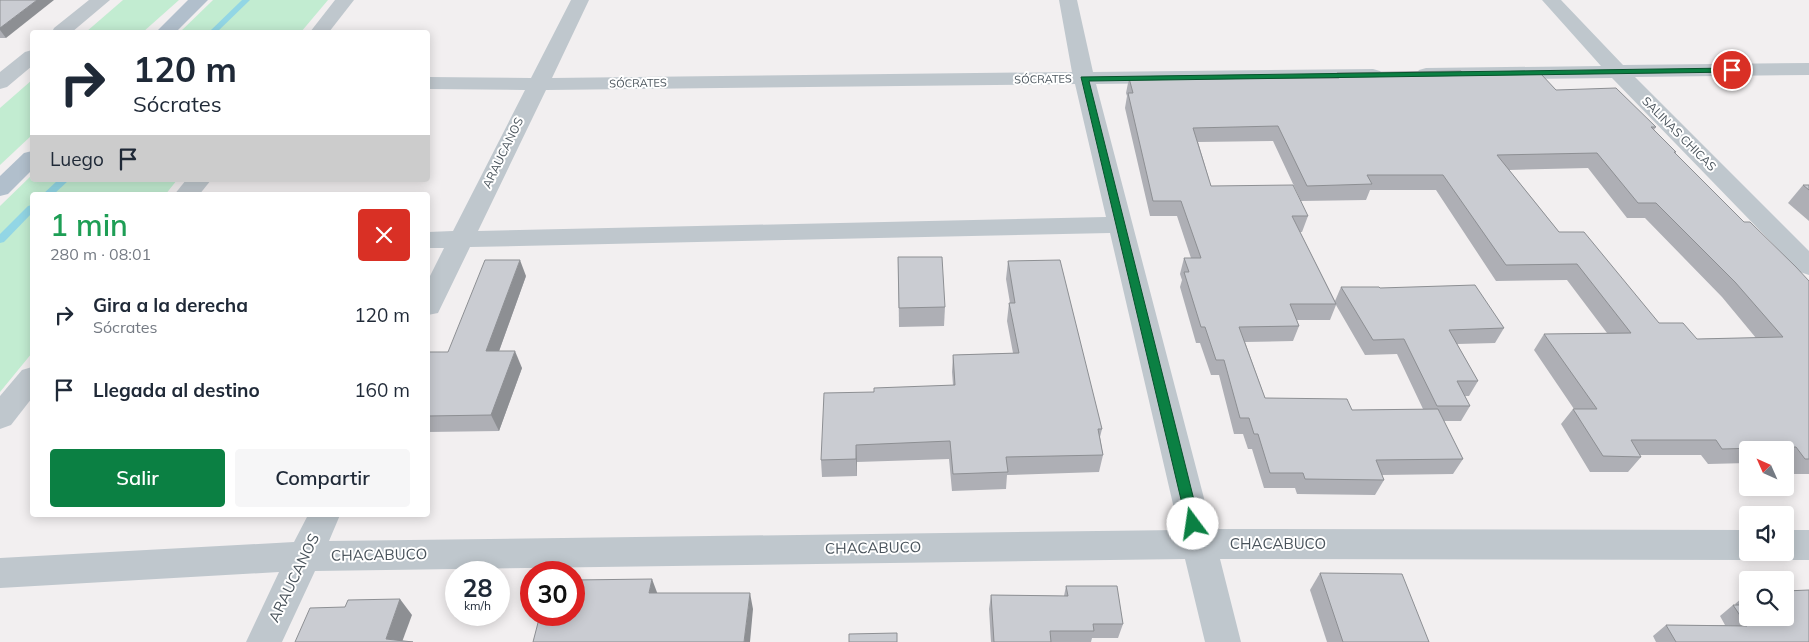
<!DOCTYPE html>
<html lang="es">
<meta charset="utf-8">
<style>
:root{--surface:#fff;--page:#f6f6f7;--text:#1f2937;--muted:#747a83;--accent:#0b8043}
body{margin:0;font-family:Mulish,sans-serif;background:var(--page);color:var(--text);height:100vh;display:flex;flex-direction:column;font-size:19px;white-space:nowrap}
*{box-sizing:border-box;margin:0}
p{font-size:16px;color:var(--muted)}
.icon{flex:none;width:28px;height:28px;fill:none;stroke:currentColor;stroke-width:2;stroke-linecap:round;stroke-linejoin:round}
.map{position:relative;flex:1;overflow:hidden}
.panel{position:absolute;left:30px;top:192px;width:400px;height:325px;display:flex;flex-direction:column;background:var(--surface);border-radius:5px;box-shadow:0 2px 12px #0003}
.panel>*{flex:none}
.top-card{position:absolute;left:30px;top:30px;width:400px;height:152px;border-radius:5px;box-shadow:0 2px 12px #0003;background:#fff;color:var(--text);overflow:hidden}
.needle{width:32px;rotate:315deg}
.controls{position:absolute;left:1739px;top:441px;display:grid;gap:10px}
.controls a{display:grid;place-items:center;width:55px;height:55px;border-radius:5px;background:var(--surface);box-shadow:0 2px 12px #0003;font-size:25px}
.speed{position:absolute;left:445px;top:561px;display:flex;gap:10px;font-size:25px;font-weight:700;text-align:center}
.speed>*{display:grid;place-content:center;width:65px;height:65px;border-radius:50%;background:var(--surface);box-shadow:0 2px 12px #0003;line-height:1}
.speed small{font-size:12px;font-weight:400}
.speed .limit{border:8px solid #d22;background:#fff;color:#111}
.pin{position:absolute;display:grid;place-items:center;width:42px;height:42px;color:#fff;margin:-21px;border:2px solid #fff;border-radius:50%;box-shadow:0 1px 5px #0007}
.me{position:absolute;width:55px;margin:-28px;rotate:346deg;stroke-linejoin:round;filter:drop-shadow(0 0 4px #0008)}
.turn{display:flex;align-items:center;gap:18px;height:105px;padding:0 20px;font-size:22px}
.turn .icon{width:65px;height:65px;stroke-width:2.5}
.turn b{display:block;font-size:35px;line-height:42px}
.then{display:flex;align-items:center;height:48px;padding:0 20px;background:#0003;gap:10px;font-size:19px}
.round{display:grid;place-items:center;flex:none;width:52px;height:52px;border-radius:5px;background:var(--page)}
.headline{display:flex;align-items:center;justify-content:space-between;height:85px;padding:0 20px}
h1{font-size:30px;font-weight:600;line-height:38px;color:#1e9e55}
.button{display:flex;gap:10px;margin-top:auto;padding:10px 20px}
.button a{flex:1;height:58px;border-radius:5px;background:var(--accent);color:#fff;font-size:20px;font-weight:600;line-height:58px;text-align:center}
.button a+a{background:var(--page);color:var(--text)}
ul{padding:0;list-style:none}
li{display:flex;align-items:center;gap:15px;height:75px;padding:0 20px}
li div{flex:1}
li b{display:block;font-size:19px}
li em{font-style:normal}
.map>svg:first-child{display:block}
.green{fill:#c2ecd1}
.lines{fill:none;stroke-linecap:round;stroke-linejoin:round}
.stream{fill:#92d6e5;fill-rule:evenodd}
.minor{fill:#bfc7cd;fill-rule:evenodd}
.primary{fill:#b1bfcc;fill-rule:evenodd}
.wall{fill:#aeafb5;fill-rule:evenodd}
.shaded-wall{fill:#8d8f93}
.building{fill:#caccd2;stroke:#8d8f93;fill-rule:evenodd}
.route{fill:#0b8043;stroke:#07532c}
.labels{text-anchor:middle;stroke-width:4;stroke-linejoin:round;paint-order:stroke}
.far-street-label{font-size:11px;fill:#49535b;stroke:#fff}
.street-label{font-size:12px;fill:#49535b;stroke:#fff}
.near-street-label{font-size:15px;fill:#49535b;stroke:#fff}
</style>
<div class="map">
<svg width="1809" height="642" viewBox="0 0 1809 642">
<rect width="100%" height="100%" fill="#f2eff0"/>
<g class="green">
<polygon points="123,0 179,0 143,32 86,32"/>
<polygon points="213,0 328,0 301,32 180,32"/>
<polygon points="32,80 32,135 0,165 0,108"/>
<polygon points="32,175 32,180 177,180 165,195 32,195 32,353 0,392 0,206"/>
</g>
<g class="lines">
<g class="stream">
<polygon points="242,0 250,0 217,32 209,32"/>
<polygon points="58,180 69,180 53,195 42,195"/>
<polygon points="32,205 32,213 4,242 0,243 0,234 28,206"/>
</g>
<g class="minor">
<polygon points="89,0 110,0 72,32 52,32 54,28"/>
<polygon points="335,0 354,0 329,32 310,32"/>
<path d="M571,0H589L552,78L1072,72L1059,0H1077L1093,72L1373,69L1380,71L1383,75L1380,79L1373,81L1096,84L1212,529L1748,530V552H1761L1760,555L1748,560L1220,559L1241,642H1205L1185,559L315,571L282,642H246L279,572L0,588V558L294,542L308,515H340L329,541L1179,530L1110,233L470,247L438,313L428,315V280L444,248H428V232L453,231L525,90L428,89V77L531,78ZM1075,84L1106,217L478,231L546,90Z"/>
<polygon points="1542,0 1561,0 1623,65 1809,63 1809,75 1635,77 1809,251 1809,275 1800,272 1612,78 1426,80 1419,78 1416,74 1419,70 1426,68 1601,66"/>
<polygon points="32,50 32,66 7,87 0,89 0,72 25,52"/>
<polygon points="186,180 211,180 199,195 174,195"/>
<polygon points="32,367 32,398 11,425 0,429 0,396 22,370"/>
<polygon points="1785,530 1809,530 1809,560 1785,560 1773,555 1772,552 1785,552"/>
</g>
<g class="primary">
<polygon points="188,0 208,0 176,32 156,32"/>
<polygon points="32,151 32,170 8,194 0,196 0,176 24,153"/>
</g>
</g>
<g class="wall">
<polygon points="0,0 6,38 0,38"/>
<path d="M1337,73L1465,75L1556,90L1656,127L1654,130L1676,152L1675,153L1744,222L1809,281V474H1789L1785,469V450H1748V463L1708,464L1701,455H1640L1641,457L1628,472H1590L1561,424L1573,409H1574L1534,350L1544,334L1607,333L1567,280L1496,281L1436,190H1370L1366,200L1301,201L1273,141L1198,142L1211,186L1308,216L1302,232H1300L1335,301L1341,287L1380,288L1504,328L1495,343L1457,344L1478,381L1469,396H1465L1470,406L1461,421H1444L1463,459L1453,474L1382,475L1384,480L1375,495L1297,494L1295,488H1264L1252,449H1248L1243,434H1234L1219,375H1211L1200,343H1196L1180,287L1182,280L1180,274L1184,258H1191L1177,216H1150L1125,108L1127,96L1126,93L1129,78H1335ZM1588,168L1627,218H1645L1722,297L1756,338L1697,339L1659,323L1559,232L1509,170ZM1336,305L1365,355L1397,354L1423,409L1352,410L1265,398L1245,342L1293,341L1299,326L1297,320H1330Z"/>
<polygon points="1803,185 1809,185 1809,221 1788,203"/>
<polygon points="898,257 945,307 944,326 899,327"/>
<polygon points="1008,261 1102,429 1100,437 1103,455 1099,472 1007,475 1006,489 952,491 949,459 857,462 857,476 822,477 821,460 874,392 953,385 952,372 953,355 1013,353 1007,321 1009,303 1010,303 1006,279"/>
<polygon points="526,276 499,351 522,368 499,431 428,432 428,352 448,352"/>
<polygon points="1320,573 1429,642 1327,642 1310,590"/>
<polygon points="1066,586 1123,624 1118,638 1092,638 1091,642 991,642 989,609 991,595 1064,596"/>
<polygon points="1748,593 1748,618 1809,642 1656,642 1653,636 1666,625 1725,625 1720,616 1733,605 1736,605 1735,604"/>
</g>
<g class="shaded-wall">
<polygon points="37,0 54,0 6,38 0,30 0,28"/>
<polygon points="520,260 526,276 493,368 486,351"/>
<polygon points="515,351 522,368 499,431 491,415"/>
<polygon points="856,445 857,462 857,476 856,459"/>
<polygon points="652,579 658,595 649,593"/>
<polygon points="750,593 753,609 750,642 744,642"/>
<polygon points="400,599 412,615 402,642 386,639"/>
</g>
<g class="building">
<polygon points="0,0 37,0 0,28"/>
<path d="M1461,71L1465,75L1541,74L1556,90L1616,88L1656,127H1651L1676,152H1674L1744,222H1750L1796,267L1809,281V459H1805L1796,447L1722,449L1716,440H1631L1641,457L1603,456L1573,409H1597L1544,334L1631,333L1577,264L1506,265L1443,175H1367L1372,184L1307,186L1278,126L1193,128L1211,186L1293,185L1308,216H1292L1336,304H1290L1299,326L1239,327L1265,398L1347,399L1352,410L1438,409L1463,459L1376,460L1384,480L1305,479L1303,473H1270L1258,434H1254L1249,418H1240L1224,360H1216L1205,327H1201L1184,272H1189L1184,258H1201L1181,201H1153L1128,93H1133L1129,78H1339L1337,73ZM1597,153L1638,203H1656L1735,282L1783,337L1697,339L1683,323H1659L1584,232H1559L1497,155Z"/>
<polygon points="1803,185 1809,185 1809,190"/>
<polygon points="898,257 942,257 945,307 899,308"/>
<polygon points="485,260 520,260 486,351 515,351 491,415 428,416 428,352 448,352"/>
<polygon points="1060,260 1102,429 1098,429 1103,455 1006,457 1008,472 953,474 950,441 856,445 856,459 821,460 824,393 874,392 874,388 955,385 953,355 1019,353 1009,303 1015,303 1008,261"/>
<polygon points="1475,285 1504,328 1449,330 1478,381 1457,381 1470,406 1437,406 1404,339 1373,340 1341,287 1379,287 1380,288"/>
<polygon points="1320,573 1402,574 1429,642 1343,642"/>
<polygon points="652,579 649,593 750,593 744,642 533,642 540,615 574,615 574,580"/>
<polygon points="1066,586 1117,586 1123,624 1093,624 1094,631 1050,631 1051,642 994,642 991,595 1068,596"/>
<polygon points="1809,590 1809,642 1676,642 1666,625 1747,626 1733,605 1748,605 1748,618 1785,618 1785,591"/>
<polygon points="400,599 386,639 413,642 295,642 310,608 345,607 348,600"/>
<polygon points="897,633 897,642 849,642 849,634"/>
</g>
<polygon class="route" points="1732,68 1737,70 1735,72 1089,81 1200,524 1198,529 1188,529 1081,77"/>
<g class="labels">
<g class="far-street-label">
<text transform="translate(1043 79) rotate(-1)" y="4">SÓCRATES</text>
<text transform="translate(638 83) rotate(-1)" y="4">SÓCRATES</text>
</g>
<g class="street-label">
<text transform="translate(1679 134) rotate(45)" y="4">SALINAS CHICAS</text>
<text transform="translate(503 153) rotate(-64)" y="4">ARAUCANOS</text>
</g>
<g class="near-street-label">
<text x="1278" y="549">CHACABUCO</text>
<text transform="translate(873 548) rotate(-1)" y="5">CHACABUCO</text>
<text transform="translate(379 555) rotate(-1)" y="5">CHACABUCO</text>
<text transform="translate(294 578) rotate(-64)" y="5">ARAUCANOS</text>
</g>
</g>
</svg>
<div class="controls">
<a><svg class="needle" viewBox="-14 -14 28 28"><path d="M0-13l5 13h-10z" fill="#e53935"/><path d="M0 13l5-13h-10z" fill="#747a83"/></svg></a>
<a><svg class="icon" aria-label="sound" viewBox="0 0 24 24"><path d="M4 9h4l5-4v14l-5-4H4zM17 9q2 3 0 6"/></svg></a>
<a><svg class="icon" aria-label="search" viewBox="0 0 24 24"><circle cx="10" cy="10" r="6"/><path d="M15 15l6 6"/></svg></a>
</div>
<div class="speed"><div>28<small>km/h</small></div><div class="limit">30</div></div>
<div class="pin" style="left:1732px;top:70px;background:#d93025"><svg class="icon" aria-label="arrive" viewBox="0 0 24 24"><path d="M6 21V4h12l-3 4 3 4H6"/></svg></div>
<svg class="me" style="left:1193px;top:524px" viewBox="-20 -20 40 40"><circle r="19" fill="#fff"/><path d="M0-13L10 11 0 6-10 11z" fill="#0b8043"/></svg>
<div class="top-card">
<div class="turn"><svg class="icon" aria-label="right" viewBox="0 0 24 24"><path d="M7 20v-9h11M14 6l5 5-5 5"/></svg><div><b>120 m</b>Sócrates</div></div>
<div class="then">Luego<svg class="icon" aria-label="arrive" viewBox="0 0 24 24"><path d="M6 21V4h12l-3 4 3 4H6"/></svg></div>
</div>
<section class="panel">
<div class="headline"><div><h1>1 min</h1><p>280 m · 08:01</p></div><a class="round" style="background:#d93025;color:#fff"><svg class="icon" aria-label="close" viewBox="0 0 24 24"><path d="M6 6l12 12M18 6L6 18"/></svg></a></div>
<ul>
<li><svg class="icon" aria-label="right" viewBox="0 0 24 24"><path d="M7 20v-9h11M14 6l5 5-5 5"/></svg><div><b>Gira a la derecha</b><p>Sócrates</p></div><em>120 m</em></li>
<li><svg class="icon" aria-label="arrive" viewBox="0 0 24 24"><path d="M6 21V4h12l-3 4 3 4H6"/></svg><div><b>Llegada al destino</b></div><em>160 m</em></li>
</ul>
<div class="button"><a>Salir</a><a>Compartir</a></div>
</section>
</div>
